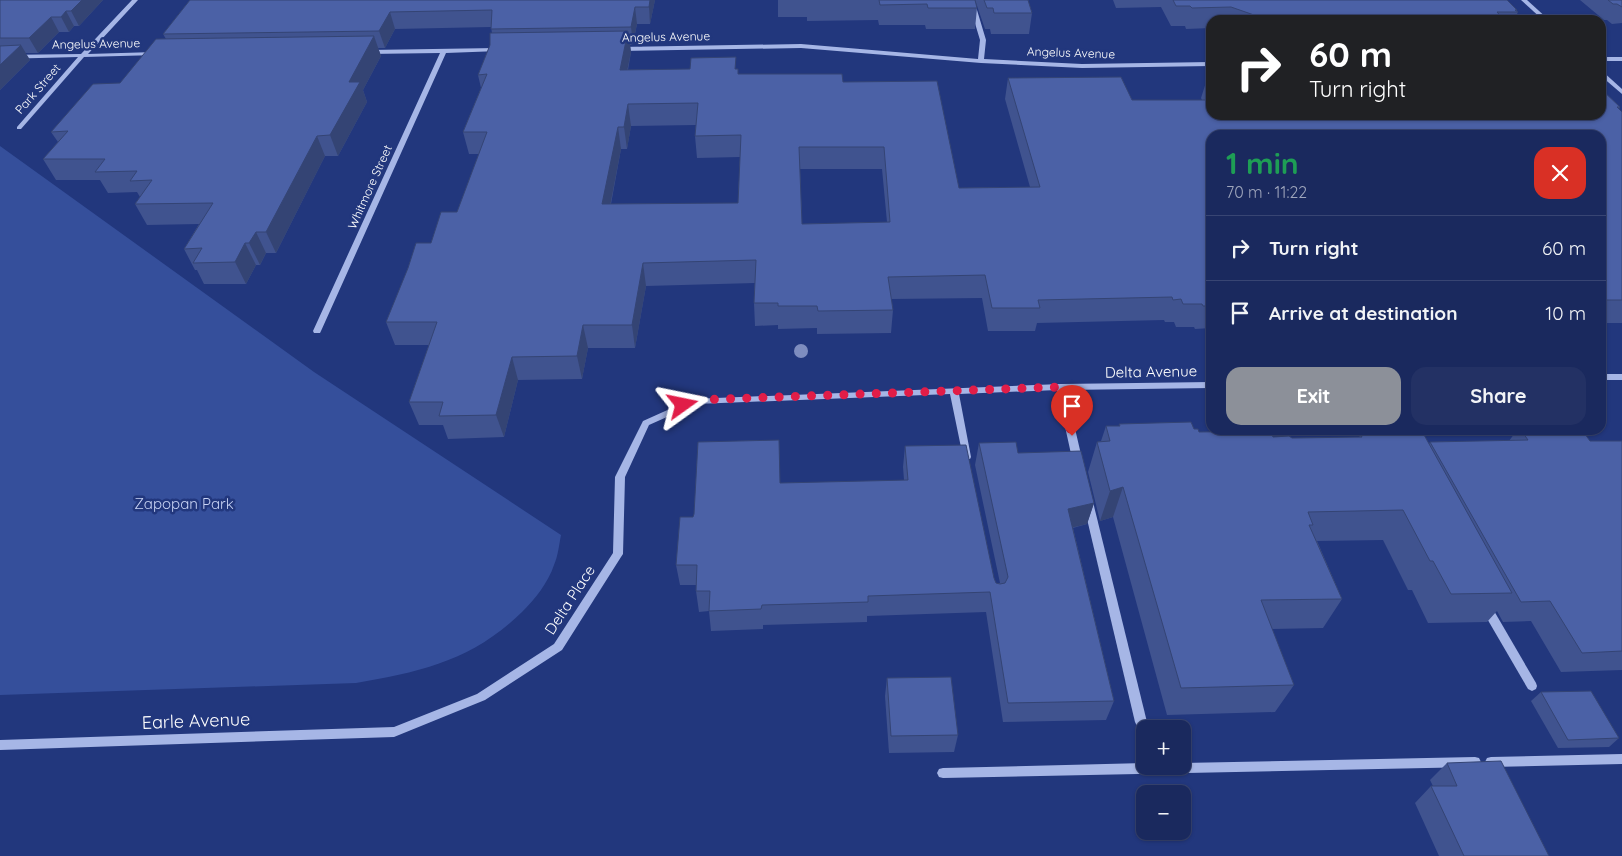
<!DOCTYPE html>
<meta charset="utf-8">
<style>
:root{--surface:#1a295e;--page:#233164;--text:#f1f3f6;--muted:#9fa6bc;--line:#384573;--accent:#8c9099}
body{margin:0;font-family:Quicksand,sans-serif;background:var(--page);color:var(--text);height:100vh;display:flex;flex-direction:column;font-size:19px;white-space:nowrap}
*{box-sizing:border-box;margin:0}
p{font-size:16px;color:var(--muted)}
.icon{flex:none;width:28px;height:28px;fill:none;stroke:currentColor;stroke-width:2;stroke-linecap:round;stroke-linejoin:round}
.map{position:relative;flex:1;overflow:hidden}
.panel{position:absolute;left:1206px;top:130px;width:400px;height:305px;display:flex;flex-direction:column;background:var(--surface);border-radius:15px;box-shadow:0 1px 4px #0004,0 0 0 1px var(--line)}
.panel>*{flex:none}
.top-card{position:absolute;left:1206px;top:15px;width:400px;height:105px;border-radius:15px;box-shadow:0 1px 4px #0004,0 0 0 1px var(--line);background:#202124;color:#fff;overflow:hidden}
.buttons{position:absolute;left:1136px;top:720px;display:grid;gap:10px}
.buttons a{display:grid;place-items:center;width:55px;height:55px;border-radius:10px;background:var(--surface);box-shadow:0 1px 4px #0004,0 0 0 1px var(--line);font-size:25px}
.pin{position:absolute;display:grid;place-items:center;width:42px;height:42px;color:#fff;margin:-51px -21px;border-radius:50% 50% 50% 0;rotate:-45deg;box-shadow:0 0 5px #0007}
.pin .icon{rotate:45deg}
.me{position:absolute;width:55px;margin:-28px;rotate:78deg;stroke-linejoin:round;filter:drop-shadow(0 0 4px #0008)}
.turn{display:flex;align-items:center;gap:18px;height:105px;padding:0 20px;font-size:22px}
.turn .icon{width:65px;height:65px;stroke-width:2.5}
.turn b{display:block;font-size:35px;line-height:42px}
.round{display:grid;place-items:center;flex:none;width:52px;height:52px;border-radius:15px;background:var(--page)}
.overview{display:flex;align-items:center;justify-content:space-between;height:85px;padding:0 20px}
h1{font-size:30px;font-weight:700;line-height:38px;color:#1e9e55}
.primary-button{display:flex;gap:10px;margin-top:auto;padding:10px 20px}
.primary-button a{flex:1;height:58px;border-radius:15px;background:var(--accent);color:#fff;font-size:20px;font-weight:700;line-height:58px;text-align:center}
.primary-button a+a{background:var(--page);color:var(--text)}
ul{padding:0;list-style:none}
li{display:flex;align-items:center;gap:15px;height:65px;padding:0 20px;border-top:1px solid var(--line)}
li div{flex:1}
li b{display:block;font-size:19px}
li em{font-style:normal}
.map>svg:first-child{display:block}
.green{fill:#354f9b}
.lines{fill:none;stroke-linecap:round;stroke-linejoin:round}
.minor{fill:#a6b6e6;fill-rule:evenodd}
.tree{fill:#7e8dbf}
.wall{fill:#40538f;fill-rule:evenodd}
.shaded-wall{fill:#344474}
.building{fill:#4b61a6;stroke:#344474;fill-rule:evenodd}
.route{stroke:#e11d48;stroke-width:9;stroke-dasharray:0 16.2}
.labels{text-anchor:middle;stroke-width:5;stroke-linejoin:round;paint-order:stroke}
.far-street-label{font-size:12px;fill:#fff;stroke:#22377d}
.street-label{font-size:15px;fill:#fff;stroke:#22377d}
.park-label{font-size:15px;fill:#c9d4f5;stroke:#22377d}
.near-street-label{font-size:18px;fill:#fff;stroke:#22377d}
</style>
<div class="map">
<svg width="1622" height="856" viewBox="0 0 1622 856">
<rect width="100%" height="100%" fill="#22377d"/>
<path class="green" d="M0,146L314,372L561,535C559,545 558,556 554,565C548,583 535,599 522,612C473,660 421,672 356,683L0,695Z"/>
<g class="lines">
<g class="minor">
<polygon points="132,0 138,0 88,54 155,52 157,53 157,55 84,57 21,129 17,129 17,127 78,57 0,59 0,55 81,54"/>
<polygon points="968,0 974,0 986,40 984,59 1082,64 1211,62 1211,66 1082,68 981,63 801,48 620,51 617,49 620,47 801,44 978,59 980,40"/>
<polygon points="1521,0 1527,0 1549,20 1543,20"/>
<polygon points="497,48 499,49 499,51 446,53 321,331 320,333 314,333 313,331 440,53 368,54 365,52 368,50"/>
<rect x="1601" y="57" width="21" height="4"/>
<polygon points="1601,70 1622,89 1622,94 1601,76"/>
<rect x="1601" y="374" width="21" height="6"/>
<polygon points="1211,382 1211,388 1066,390 1083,463 1081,465 1075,465 1073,463 1057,390 959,394 971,457 970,459 964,459 963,457 950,394 696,404 649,425 625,477 623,554 621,557 562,650 485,700 394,737 0,750 0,740 394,727 477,694 554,644 613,553 615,477 643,421 692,399 1061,384"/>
<polygon points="1088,498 1091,499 1093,502 1147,722 1145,726 1141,727 1137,726 1135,722 1083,502 1085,499"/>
<polygon points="1486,603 1490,604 1536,683 1537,686 1536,689 1532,691 1528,689 1482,610 1481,607 1482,604"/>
<polygon points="1622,754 1622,764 1491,767 1487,766 1485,762 1487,758 1491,757"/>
<polygon points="1475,757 1479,758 1481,762 1479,766 1475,767 943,778 939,777 937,773 939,769 943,768 1145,763 1145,766 1182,766 1182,763"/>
</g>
</g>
<circle class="tree" cx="801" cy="351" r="7"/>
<g class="wall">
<polygon points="0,0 103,0 79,26 74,26 69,32 59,32 38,53 25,53 30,60 0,90"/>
<path d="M190,0H655L650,24H637L633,44L630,45L631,52L628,70L736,69L738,74L843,82L959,188L1030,187L1005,99L1008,78L1132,100H1202L1201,98L1208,76H1211V115L1601,89L1620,107L1619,109L1622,112V323H1601V135H1211V328L1195,329L1194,327H1176L1174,322H1165L1164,320L1037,323L1035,331H988L982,298L891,299L893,310L891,333L817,334V328L778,329V325L755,326L754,303L755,283L646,286L635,348H588L582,379L518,380L504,437L448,439L443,425H419L409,402L429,345H395L386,322L431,243L457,212L479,154H469L463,132L481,88L478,75L490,45L492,33L491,27L395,29L385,48H378L381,56L363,90L367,102L338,156H325L276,253H266L260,265H256L246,284H204L197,270H195L184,249L199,224L147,225L135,204L140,197L137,192L108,193L100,180H56L43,159L58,142L51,132L120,83L166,39L163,34ZM696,125L695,136L697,158L740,157L738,203L611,204L621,149H627L631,126ZM800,169H882L887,222L802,224Z"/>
<polygon points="778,0 975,0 977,8 975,29 926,29 925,25 879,25 878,20 807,21 807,17 778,17"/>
<polygon points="975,0 1028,0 1032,13 1029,34 991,34 990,29 985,29"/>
<polygon points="1113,0 1507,0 1517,10 1517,11 1518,12 1514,20 1211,20 1211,28 1186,29 1185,26 1171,26 1161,7 1116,8"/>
<polygon points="1580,0 1622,0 1622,23 1612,24 1607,20 1604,20"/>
<polygon points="1119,424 1194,429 1199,432 1292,438 1359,437 1361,435 1429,444 1430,442 1509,441 1517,430 1562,430 1590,441 1622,441 1622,670 1561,672 1531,621 1503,622 1497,611 1487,622 1428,623 1412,590 1408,590 1383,540 1317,541 1342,599 1323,628 1272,629 1294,685 1275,712 1167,715 1113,517 1100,521 1088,472 1097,442 1101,441 1106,426 1119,426"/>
<polygon points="979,443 1018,453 1094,503 1087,524 1073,528 1114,701 1106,720 1003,722 986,612 867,616 867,622 763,625 763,629 711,631 709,611 699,612 696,591 696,585 680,585 676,565 693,517 904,480 903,467 905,446 996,583 1000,583 975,465"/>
<polygon points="887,678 958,735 954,752 889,753 885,696"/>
<polygon points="1541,692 1619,738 1609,747 1558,748 1531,701"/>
<polygon points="1447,763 1549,856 1439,856 1415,803 1431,786 1433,786 1430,780"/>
</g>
<g class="shaded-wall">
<polygon points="82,0 103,0 79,26 71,11"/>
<polygon points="650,0 655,0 650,24 649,7"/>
<polygon points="635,7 637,24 633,44 631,27"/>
<polygon points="66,11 74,26 69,32 61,17"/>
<polygon points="390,12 395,29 385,48 379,31"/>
<polygon points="51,17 59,32 38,53 29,38"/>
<polygon points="628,31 631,52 623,91 620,70"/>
<polygon points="374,36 381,56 363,90 367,102 338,156 330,135 349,82"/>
<polygon points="21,45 30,60 0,90 0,65"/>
<polygon points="628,104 631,126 627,149 624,127"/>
<polygon points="618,127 621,149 606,227 602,204"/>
<polygon points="317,136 325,156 276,253 266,232"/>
<polygon points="256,232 266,253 260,265 249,243"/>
<polygon points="245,243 256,265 246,284 235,262"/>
<polygon points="643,263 646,286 635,348 632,325"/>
<polygon points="583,325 588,348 582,379 577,356"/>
<polygon points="512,357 518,380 504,437 496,415"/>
<polygon points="1123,487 1113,517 1100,521 1110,491"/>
<polygon points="1094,503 1087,524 1062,530 1068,509"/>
</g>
<g class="building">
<polygon points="0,0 82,0 71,11 66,11 61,17 51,17 29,38 0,38"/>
<polygon points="190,0 650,0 649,7 635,7 631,27 491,29 492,10 390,12 379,31 163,34"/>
<polygon points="879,0 975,0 977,8 928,8 927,4 880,5"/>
<polygon points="984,0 1028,0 1032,13 994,13 993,8 987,8"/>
<polygon points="1173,0 1507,0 1517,10 1515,10 1518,12 1497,12 1504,20 1332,20 1329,15 1254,15 1231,7 1192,8 1190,6 1176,6"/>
<polygon points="1608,0 1622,0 1622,7 1617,4 1613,4"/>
<path d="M628,31L620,70L690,69L691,58L736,57L735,69H738V74H842L843,82L937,81L959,188L1040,187L1008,78L1121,77L1132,100H1211V115H1601V89L1620,107H1617L1622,112V300H1601V135H1211V306H1203L1202,304H1183L1181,299L1173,300L1172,297L1038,300L1040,308H992L985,275L888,277L893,310L818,311L817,306H778V303H754L756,260L643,263L632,325H583L577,356L512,357L496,415L439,416L443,402H409L437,322H386L408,268L416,243H431L441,212H457L487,132H463L487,74L478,75L490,45V33ZM698,103L695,136L741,135L738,203L602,204L618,127H624L628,104ZM799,147H884L890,222L802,224Z"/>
<polygon points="374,36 349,82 360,82 330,135 317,136 266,232 256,232 249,243 245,243 235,262 193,263 202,248 184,249 213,203 135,204 152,180 130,181 137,171 95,172 105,159 43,159 68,131 51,132 93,84 120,83 156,39"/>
<polygon points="21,45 0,65 0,46"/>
<polygon points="1208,76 1211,76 1211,83"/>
<polygon points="1191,422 1194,429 1198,429 1199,432 1270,431 1273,437 1289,436 1292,438 1362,437 1361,435 1423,433 1512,593 1451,594 1433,561 1430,561 1403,510 1308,512 1313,525 1309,525 1342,599 1261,600 1294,685 1181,688 1123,487 1110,491 1097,442 1110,441 1106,426 1120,426 1119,424"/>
<polygon points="1521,430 1582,430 1590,441 1622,441 1622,651 1582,653 1550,601 1521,602 1430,442 1528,440"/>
<polygon points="779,440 780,483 908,480 905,446 966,445 994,578 996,583 1000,584 1005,583 1008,577 979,443 1016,442 1018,453 1081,451 1094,503 1068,509 1114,701 1008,703 990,592 868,596 868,602 762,605 761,609 709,611 710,591 696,591 697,565 676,565 680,517 693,517 694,514 698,442"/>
<polygon points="951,677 958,735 891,736 887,678"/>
<polygon points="1591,691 1619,738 1568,740 1541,692"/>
<polygon points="1501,761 1549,856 1464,856 1431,786 1457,786 1447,763"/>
</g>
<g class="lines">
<polyline class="route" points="683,405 695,400 1060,387 1072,436"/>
</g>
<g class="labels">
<g class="far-street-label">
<text transform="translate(666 37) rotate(-1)" y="4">Angelus Avenue</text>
<text transform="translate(96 44) rotate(-1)" y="4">Angelus Avenue</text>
<text transform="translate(1071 53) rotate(2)" y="4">Angelus Avenue</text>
<text transform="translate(38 89) rotate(-49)" y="4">Park Street</text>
<text transform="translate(370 187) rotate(-66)" y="4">Whitmore Street</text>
</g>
<g class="street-label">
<text transform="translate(1151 372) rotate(-1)" y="5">Delta Avenue</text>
<text transform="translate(570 600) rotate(-57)" y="5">Delta Place</text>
</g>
<g class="park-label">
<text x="184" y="509">Zapopan Park</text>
</g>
<g class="near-street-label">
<text transform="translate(196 721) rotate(-2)" y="6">Earle Avenue</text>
</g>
</g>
</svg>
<div class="buttons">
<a>+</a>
<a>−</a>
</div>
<div class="pin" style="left:1072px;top:436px;background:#d93025"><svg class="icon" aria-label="arrive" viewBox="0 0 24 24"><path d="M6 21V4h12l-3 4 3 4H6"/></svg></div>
<svg class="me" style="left:683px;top:405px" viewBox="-20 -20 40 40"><path d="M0-17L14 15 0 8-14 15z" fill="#e11d48" stroke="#fff" stroke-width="4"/></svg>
<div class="top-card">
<div class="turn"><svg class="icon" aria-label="right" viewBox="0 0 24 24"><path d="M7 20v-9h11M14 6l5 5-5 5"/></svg><div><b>60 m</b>Turn right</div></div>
</div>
<section class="panel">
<div class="overview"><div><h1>1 min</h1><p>70 m · 11:22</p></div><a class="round" style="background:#d93025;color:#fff"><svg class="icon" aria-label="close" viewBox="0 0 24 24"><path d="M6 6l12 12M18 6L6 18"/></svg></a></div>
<ul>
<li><svg class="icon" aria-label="right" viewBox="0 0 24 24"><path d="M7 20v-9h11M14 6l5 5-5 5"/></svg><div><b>Turn right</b></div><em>60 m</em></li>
<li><svg class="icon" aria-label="arrive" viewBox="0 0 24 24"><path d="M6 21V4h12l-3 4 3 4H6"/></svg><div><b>Arrive at destination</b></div><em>10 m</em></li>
</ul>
<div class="primary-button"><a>Exit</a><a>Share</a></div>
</section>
</div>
